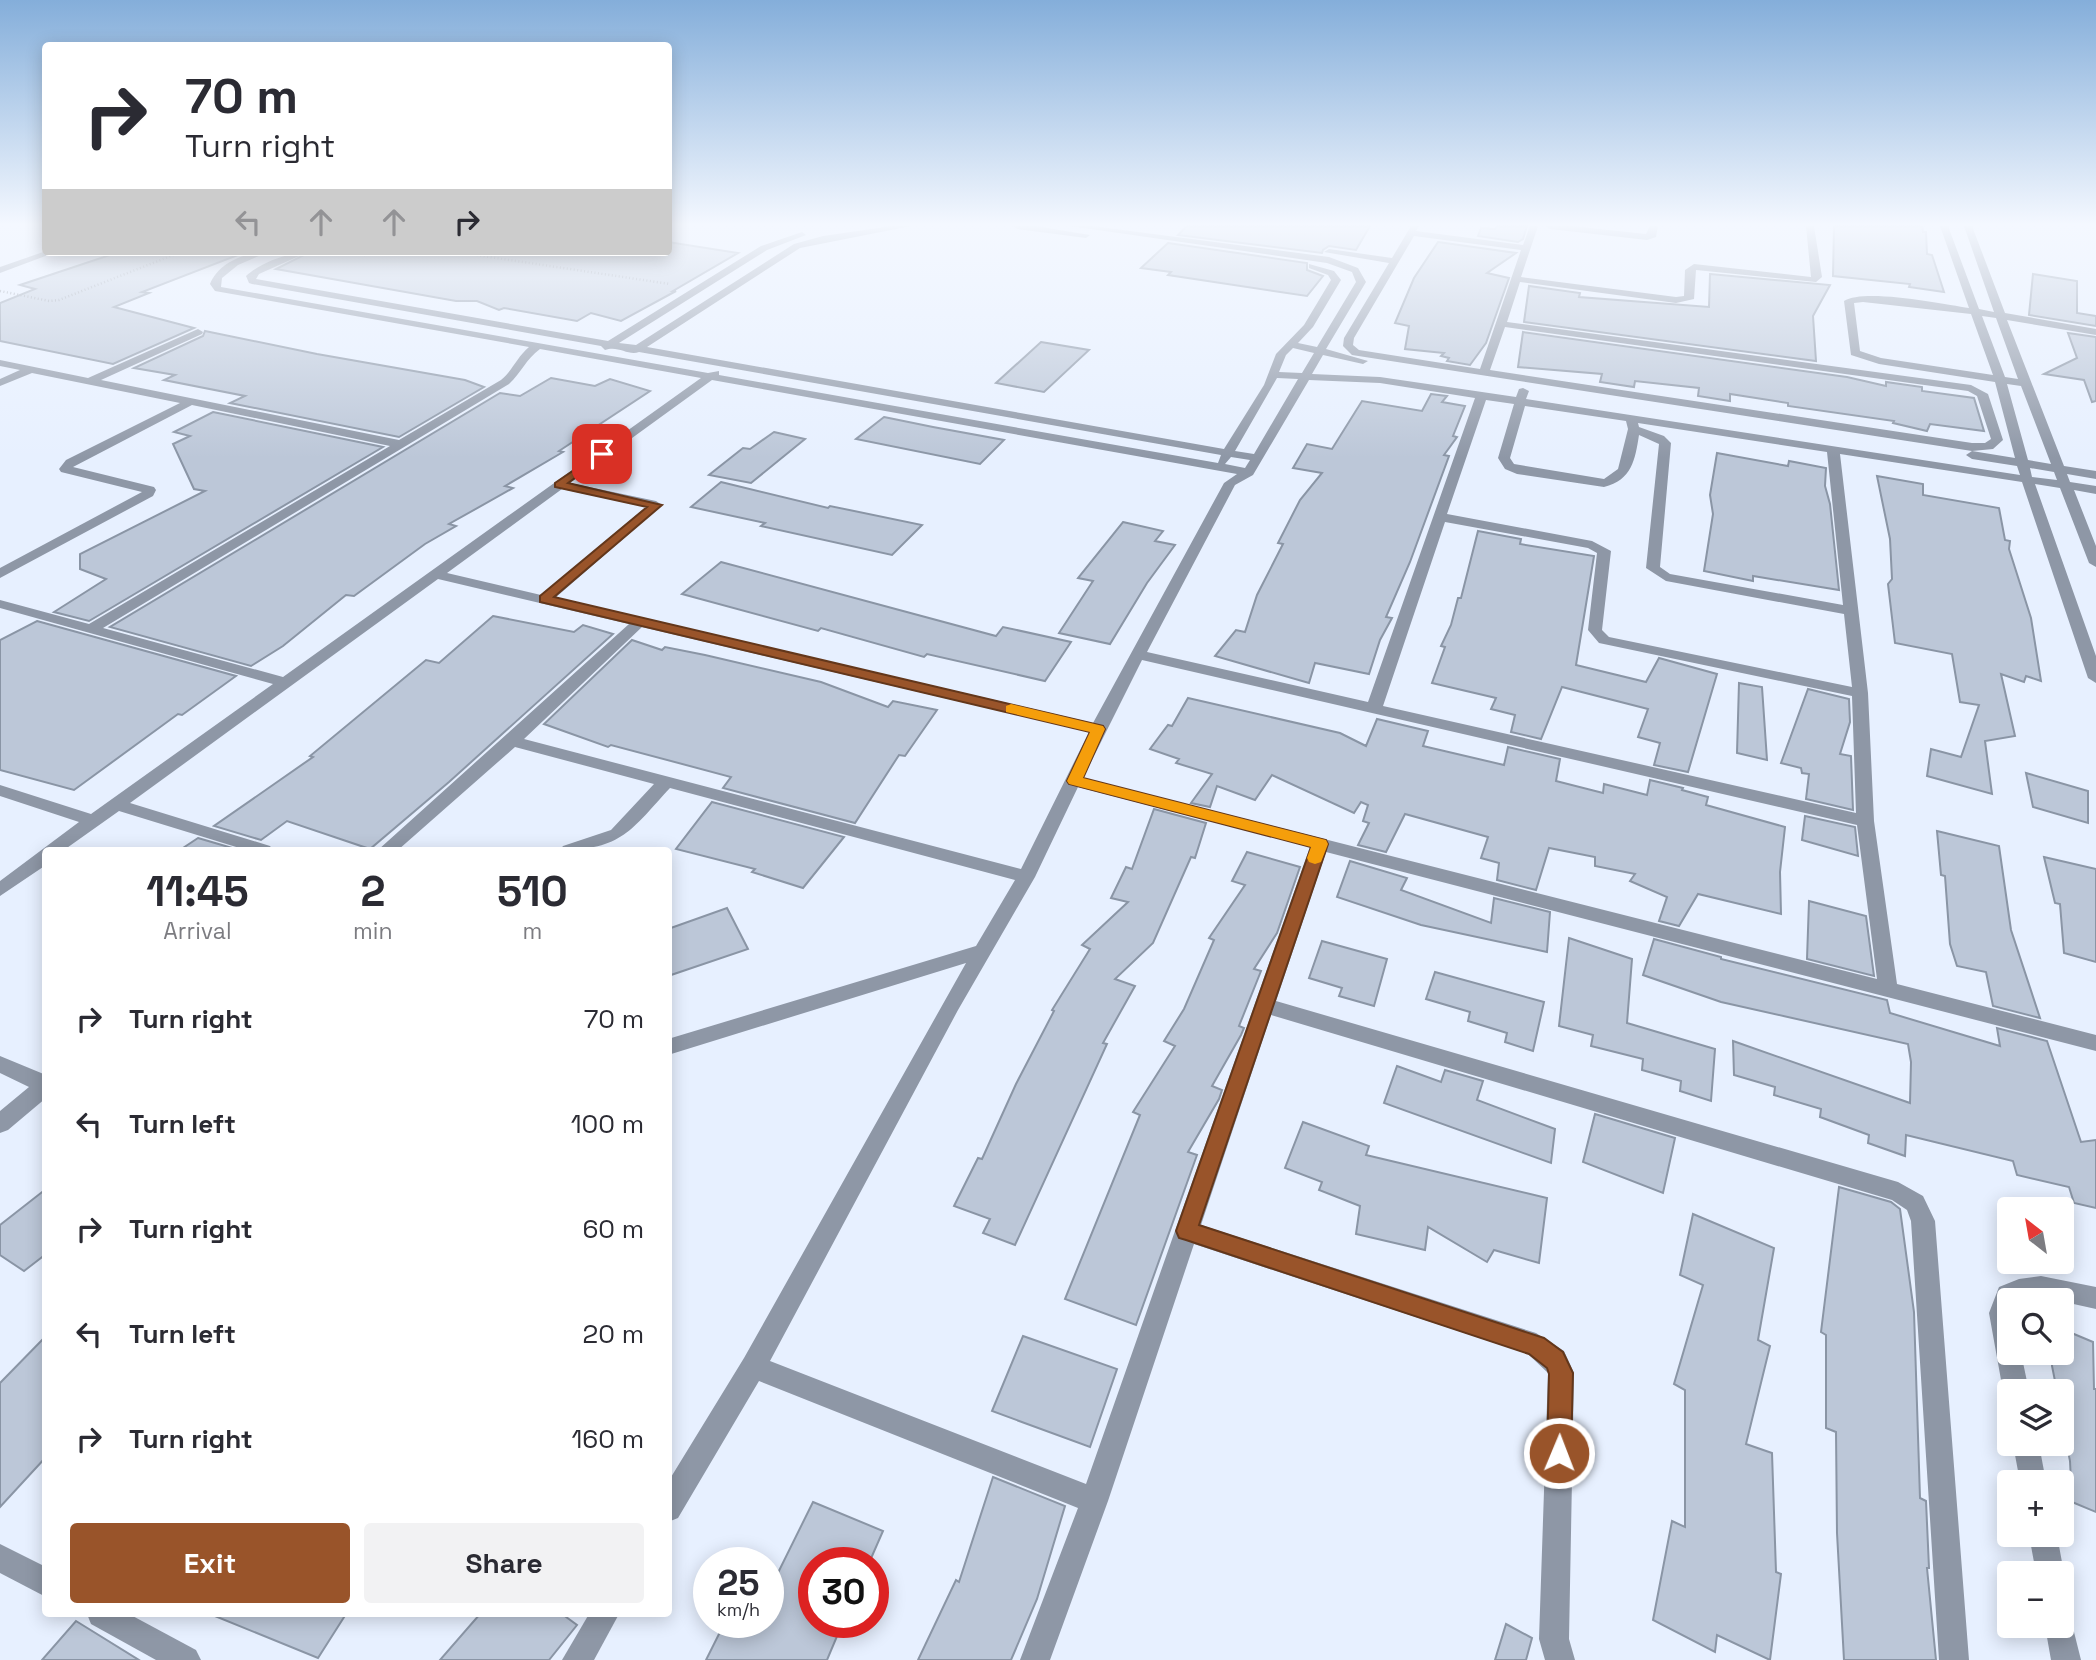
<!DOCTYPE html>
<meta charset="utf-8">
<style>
:root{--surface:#fff;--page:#f2f2f3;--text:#2b2b33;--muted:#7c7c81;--accent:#99542a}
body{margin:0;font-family:"Space Grotesk",sans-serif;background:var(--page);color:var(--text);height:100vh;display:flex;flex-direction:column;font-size:26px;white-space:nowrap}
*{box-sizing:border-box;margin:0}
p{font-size:23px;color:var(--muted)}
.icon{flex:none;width:38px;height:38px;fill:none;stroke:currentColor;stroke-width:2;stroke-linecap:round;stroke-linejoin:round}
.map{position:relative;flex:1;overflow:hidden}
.drawer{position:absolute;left:42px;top:847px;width:630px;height:770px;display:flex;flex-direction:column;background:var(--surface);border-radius:7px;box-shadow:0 4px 18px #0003}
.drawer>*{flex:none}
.hud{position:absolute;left:42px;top:42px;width:630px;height:214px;border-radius:7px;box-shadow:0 4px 18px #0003;background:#fff;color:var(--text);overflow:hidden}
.needle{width:46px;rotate:329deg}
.fabs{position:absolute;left:1997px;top:1197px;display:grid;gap:14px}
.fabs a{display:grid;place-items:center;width:77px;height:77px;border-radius:7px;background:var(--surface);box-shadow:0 4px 18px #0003;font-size:35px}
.speed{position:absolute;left:693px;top:1547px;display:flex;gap:14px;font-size:35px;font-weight:700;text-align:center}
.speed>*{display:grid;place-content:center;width:91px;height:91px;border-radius:50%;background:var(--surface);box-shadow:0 4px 18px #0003;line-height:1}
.speed small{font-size:18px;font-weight:400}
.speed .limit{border:10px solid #d22;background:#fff;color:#111}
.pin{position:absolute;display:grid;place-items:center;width:60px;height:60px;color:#fff;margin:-30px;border-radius:14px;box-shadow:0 4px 10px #0006}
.me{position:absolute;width:77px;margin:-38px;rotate:1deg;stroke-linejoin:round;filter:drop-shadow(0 0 5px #0008)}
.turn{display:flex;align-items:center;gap:24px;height:147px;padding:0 28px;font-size:32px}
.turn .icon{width:91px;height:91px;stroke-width:2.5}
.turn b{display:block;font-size:49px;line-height:60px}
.lanes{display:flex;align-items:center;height:66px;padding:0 28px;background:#0003;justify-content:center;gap:35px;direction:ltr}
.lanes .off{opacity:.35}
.eta{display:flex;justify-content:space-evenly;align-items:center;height:119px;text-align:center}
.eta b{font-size:42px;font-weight:700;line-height:49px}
.action{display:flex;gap:14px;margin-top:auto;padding:14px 28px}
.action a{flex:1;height:80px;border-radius:7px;background:var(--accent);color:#fff;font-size:28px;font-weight:700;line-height:80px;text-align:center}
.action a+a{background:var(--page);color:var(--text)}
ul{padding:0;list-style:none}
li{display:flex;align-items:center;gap:21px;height:105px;padding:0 28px}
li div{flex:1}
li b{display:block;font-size:26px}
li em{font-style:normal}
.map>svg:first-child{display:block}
.building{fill:#bcc7d8;stroke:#8a95a5;stroke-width:2}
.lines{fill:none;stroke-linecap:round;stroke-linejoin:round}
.path{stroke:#8f96a1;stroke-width:2.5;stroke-dasharray:1 2.5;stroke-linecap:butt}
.minor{fill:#8e97a6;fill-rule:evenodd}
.route{fill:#99542a;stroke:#63371b;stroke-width:2}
.slow{fill:#f59e0b}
</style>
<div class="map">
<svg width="2096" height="1660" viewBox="0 0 2096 1660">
<rect width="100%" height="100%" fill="#e7f0ff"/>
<g class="building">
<polygon points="1187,226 1370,226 1356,250 1329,246 1323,250 1322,253 1178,235"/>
<polygon points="1497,226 1527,226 1523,239 1518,242 1478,236 1481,228 1495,229"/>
<polygon points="1834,226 1922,226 1923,232 1926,232 1927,254 1932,255 1944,292 1909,287 1910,284 1833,276"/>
<polygon points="668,242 738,253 673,291 676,291 621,321 591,313 577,321 504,308 499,310 477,301 456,301 276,269 310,252 365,252 365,255 371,252 668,252"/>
<polygon points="1438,242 1516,253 1487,273 1509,278 1486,343 1470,365 1447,361 1449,358 1441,356 1444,353 1405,349 1409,326 1395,323 1414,278"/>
<polygon points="1168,243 1307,263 1307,270 1323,276 1307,296 1168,275 1171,272 1141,268"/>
<polygon points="119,252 243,253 142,292 149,293 114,307 194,328 113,364 0,341 0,303 35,289 20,285"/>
<polygon points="1710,274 1830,285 1813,316 1816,361 1524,322 1529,286 1580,293 1579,297 1709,307"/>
<polygon points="2033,274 2077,281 2077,313 2096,316 2096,326 2029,315"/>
<polygon points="205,331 317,354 465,380 484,387 399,437 230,403 245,396 164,380 175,375 134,368 203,336"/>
<polygon points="1523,332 1847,377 1886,386 1886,382 1922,387 1922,391 1974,398 1984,431 1930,424 1927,431 1893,423 1894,421 1788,406 1788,403 1730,394 1730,401 1698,396 1699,388 1635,381 1634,387 1600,382 1602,374 1518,367"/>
<polygon points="2068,333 2096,337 2096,401 2092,402 2084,380 2044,374 2077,358"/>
<polygon points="1041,342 1089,350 1044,392 996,383"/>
<polygon points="551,378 595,386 610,379 650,391 559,451 563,452 505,486 513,488 449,524 456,526 425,544 354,596 346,595 283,646 251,666 110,627 500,393 520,396"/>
<polygon points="1431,394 1447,396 1442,402 1465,406 1453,436 1457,437 1444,455 1449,456 1410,562 1386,617 1392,618 1380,640 1369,674 1315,663 1309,683 1215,656 1236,630 1245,632 1257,595 1283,544 1278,543 1300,500 1322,473 1293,468 1307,444 1332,449 1362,401 1422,411"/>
<polygon points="213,412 383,447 89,621 54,612 106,579 80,569 80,554 205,491 194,489 173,444 190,436 174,432"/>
<polygon points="884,417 933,427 1004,440 980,464 856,439"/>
<polygon points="774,432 805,439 751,483 709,475 743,448 750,449"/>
<polygon points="1717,453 1788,466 1789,461 1826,468 1825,486 1830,504 1839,590 1753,576 1753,581 1704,571 1713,514 1710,495"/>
<polygon points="1877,476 1923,484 1923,495 1999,508 2005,540 2010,541 2009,549 2031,618 2041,681 2026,676 2024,682 2001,674 2015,736 1985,741 1992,794 1927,776 1931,749 1961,757 1979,705 1960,702 1952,654 1895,643 1888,584 1892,579 1890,539"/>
<polygon points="721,482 828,508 830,506 922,525 892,555 761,526 765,523 691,507"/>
<polygon points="1123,522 1163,531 1155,541 1175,545 1147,583 1110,644 1059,633 1093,581 1078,578"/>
<polygon points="1478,531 1521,539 1520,544 1594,556 1576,665 1646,682 1659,658 1717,674 1688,772 1654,765 1660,743 1638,737 1648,709 1562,687 1541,739 1511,732 1515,715 1491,709 1496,698 1432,683 1445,647 1441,646 1451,625 1458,598 1461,598"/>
<polygon points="721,562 996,636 1003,627 1071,642 1045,681 927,654 924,657 821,628 818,631 682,594"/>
<polygon points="493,616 574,632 583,625 613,634 449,782 370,849 287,821 261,840 214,826 313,757 310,756 426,660 439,663"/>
<polygon points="37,621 236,676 182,715 178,714 74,790 0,770 0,640"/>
<polygon points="632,640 662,650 665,647 705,655 821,682 888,707 893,701 937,710 905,756 899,755 855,823 723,788 731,777 611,745 608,747 544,724"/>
<polygon points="1739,683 1762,687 1767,760 1737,753"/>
<polygon points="1808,689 1849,699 1850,722 1840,754 1851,756 1853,810 1806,799 1809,774 1802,773 1801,768 1781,763"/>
<polygon points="1188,698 1340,733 1366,746 1377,719 1428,731 1423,746 1504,765 1508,747 1560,759 1556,781 1603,793 1604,784 1647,795 1650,780 1683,788 1682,790 1708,797 1706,805 1785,827 1780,872 1781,914 1698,894 1679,926 1659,921 1667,897 1630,881 1635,874 1595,866 1595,857 1549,848 1536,890 1497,880 1499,863 1481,858 1488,837 1405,814 1386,852 1358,845 1369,823 1363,821 1368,805 1361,802 1354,813 1272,775 1255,800 1217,786 1210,807 1191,803 1212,774 1176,763 1179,759 1150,749 1168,725 1172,726"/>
<polygon points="2026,773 2088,791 2088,823 2033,807"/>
<polygon points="712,802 844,837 803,888 752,872 755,869 676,849"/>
<polygon points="1154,809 1206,823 1195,858 1191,857 1153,943 1115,979 1135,986 1103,1043 1107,1044 1015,1245 983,1233 990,1219 954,1206 978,1158 982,1159 1016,1084 1054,1011 1052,1010 1090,949 1082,945 1128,902 1111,898 1126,867 1132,869"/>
<polygon points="1805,816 1855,827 1858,856 1802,840"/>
<polygon points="1937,831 1999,846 2011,930 2040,1018 1993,1006 1986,972 1957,966 1950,944 1945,876 1941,875"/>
<polygon points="198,838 239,850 180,850"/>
<polygon points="1247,852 1300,867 1277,933 1254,969 1261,971 1239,1026 1244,1028 1241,1035 1212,1086 1222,1090 1219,1099 1188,1152 1197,1155 1136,1325 1065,1299 1140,1115 1133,1112 1175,1046 1164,1041 1184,1009 1214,940 1209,938 1245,885 1232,881"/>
<polygon points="2044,857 2096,869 2096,962 2064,953 2060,904 2055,903"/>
<polygon points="1350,861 1407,878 1401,890 1491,923 1494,898 1550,912 1547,952 1421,925 1337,897"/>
<polygon points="1809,901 1866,916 1874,976 1807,959"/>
<polygon points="727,908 748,949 668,976 668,929"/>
<polygon points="1569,938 1632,959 1627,1023 1715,1049 1711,1101 1680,1091 1681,1081 1642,1070 1643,1059 1591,1046 1593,1035 1559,1026"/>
<polygon points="1654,939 1721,957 1721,959 1887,1000 1890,1013 2000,1046 1997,1028 2047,1041 2081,1142 2096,1140 2096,1208 2074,1203 2069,1187 2017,1175 2013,1161 1906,1135 1905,1156 1868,1143 1869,1135 1820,1117 1821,1109 1774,1095 1775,1087 1734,1075 1733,1041 1910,1103 1911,1062 1908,1044 1721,1002 1643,975"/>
<polygon points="1322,941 1387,959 1374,1006 1339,996 1342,988 1309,978"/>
<polygon points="1435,972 1544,1002 1533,1051 1505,1042 1507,1033 1468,1021 1470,1012 1426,999"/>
<polygon points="1397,1066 1441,1082 1445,1070 1483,1081 1477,1100 1555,1129 1551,1163 1384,1103"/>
<polygon points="1595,1114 1675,1138 1663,1193 1583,1162"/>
<polygon points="1303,1122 1369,1146 1366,1155 1547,1198 1539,1263 1494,1250 1487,1262 1428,1227 1425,1250 1356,1234 1360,1206 1319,1190 1322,1182 1285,1168"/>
<polygon points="1839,1187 1891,1202 1900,1209 1914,1312 1920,1498 1926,1501 1929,1568 1927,1568 1936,1660 1844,1660 1837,1533 1836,1432 1826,1428 1826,1335 1821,1332"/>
<polygon points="46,1189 46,1254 24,1271 0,1255 0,1225"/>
<polygon points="1693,1214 1774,1248 1758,1340 1770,1346 1746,1444 1772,1453 1776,1572 1781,1574 1770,1660 1717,1635 1715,1652 1653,1620 1672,1521 1685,1527 1685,1390 1674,1384 1703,1285 1680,1275"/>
<polygon points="2062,1329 2093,1342 2094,1389 2096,1389 2096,1512 2072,1502 2070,1461 2062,1421 2062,1391 2057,1391 2052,1366 2052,1353 2062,1353"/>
<polygon points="46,1336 46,1457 0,1507 0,1383"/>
<polygon points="1023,1336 1117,1369 1090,1447 992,1411"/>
<polygon points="993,1477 1065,1506 1037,1599 1011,1660 918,1660 956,1580 959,1582"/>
<polygon points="813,1502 883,1531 869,1563 814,1563 814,1622 843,1622 827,1660 706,1660 725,1622 768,1622 768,1593"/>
<polygon points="210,1614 346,1614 318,1658"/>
<polygon points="480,1614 562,1614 577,1625 549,1660 440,1660"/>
<polygon points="76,1621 139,1660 42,1660"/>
<polygon points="1506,1624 1532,1638 1526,1660 1495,1660"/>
</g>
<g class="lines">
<g class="path">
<polyline points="456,252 670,284"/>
<polyline points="0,291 49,301 59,300 181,252"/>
</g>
<g class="minor">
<path d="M892,226H911L800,248L647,347L1224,449L1264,385L1276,354L1304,325L1331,280L1328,275L1309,268V264L1334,271L1341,280L1313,327L1298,343L1317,347L1356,282L1352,272L1327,263L1070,226H1092L1329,257L1358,268L1366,282L1326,349L1368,361L1363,364L1323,355L1312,374L1380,377L1516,397L1519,389L1523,388L1529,391L1526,399L2020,475L2017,466L1972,459L1966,455L1972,451L2015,458L1995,382L1879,364L1851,355L1844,301C1864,288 1943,304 1969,308L1940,226H1948L1979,309L1994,312L1964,226H1972L2005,313L2096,329V335L2007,320L2064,466L2096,471V479L2067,474L2070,482L2096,486V494L2074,490L2096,546V567L2089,563L2060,488L2035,484L2096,656V683L2088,678L2022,482L1840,454L1868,693L1874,821L1897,984L2096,1035V1051L1326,852L1276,1001L1898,1182L1923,1196L1935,1221L1969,1660H1939L1911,1221L1907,1210L1892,1200L1271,1015L1201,1225L1536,1333L1564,1351L1574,1373L1569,1639L1575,1660H1545L1539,1639L1548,1373L1528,1354L1194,1244L1108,1501L1050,1660H1020L1078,1508L759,1381L678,1518L668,1522V1482L744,1358L966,963L668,1055V1039L976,946L1015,880L670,788C631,830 622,850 560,850L563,846L611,830L654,784L515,747L398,850H378L629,624L438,579L130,803L270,846L273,850H246L119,811L64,850H46V865L0,896V881L79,822L0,796V785L91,814L273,684L0,608V600L89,624L390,446L192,405L73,467L154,487L156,490L153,496L0,578V568L142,492L61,472L59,469L66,460L180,403L32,373L0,386V379L20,370L0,366V360L88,378L198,329L203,332L202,334L101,380L399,440L501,380C513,370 517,357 529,347L215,291L210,284C219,262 246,252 268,252L238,265L222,278L221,287L708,373L719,371V375L1218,463L1221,455L639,352C628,356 618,345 605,350L601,346L252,284L249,283L246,276C260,263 289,252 308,252L259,274L256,279L608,341L761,246L802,232L806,235L767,250L619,343L636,345L794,244L823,236ZM1863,302L1971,314L1993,375L1881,358L1860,351L1854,303ZM1982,316L1996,318L2018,379L2005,377ZM1293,348L1314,353L1302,373L1279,372L1286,355ZM540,349L701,378L283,677L103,628L509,384C521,373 526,359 540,349ZM1277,378L1298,379L1254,454L1235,451ZM712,380L1237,474L1224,483L1093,723L555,598L662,505L656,501L570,483ZM1309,380L1380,383L1475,398L1368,702L1147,652L1235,485L1253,475ZM2007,384L2021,386L2051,464L2028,460ZM1486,400L1514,404L1498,458L1505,469L1517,474L1604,487C1632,480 1635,460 1639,435L1659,444L1646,568L1666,581L1844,614L1852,687L1609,637L1602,630L1611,551L1592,541L1447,514ZM1525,406L1626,421L1628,429L1618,469L1604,479L1514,464L1510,458ZM1638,423L1827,452L1843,605L1670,574L1660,567L1671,443L1664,436L1639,427ZM1231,457L1250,460L1245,468L1225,464ZM2030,468L2054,472L2057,480L2032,477ZM562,489L646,507L541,595L447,573ZM1445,522L1588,548L1597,553L1588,630L1599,643L1852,696L1856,813L1383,706ZM642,627L1089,732L1021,869L524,739ZM1142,660L1857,825L1877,979L1083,778ZM1078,787L1310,847L1086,1484L770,1361L958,1010L1035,877Z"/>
<polygon points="1013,226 1035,226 1090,235 1086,238 1017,229"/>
<path d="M1411,226H1419L1416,231L1523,245L1530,226H1538L1521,277L1676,297L1684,296L1685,270L1694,264L1811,277L1806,226H1814L1822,277L1816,282L1696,270L1694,299L1676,303L1520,282L1507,322L1971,385L1988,394L2003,440L1993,449L1972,451L1352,355L1343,346L1344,338L1389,263L1324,252L1329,249L1392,258ZM1414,236L1521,250L1480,369L1359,350L1353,345L1354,338ZM1505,327L1968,391L1977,396L1991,439L1985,443H1972L1490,370Z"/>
<polygon points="1546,226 1571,226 1646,234 1650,226 1658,226 1656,237 1647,240 1550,229"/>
<polygon points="46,251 56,252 0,273 0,267"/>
<polygon points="0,1056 46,1075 46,1098 8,1130 0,1133 0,1111 29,1087 0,1073"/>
<polygon points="2041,1276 2096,1287 2096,1309 2051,1299 2009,1300 2009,1353 2021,1353 2029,1391 2009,1391 2009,1401 2003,1391 1989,1313 1999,1287 2019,1279"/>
<polygon points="2013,1444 2039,1444 2046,1482 2020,1482"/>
<polygon points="2029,1535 2057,1535 2064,1573 2062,1579 2062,1573 2036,1573"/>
<polygon points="0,1544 46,1567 46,1597 0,1573"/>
<polygon points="2062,1612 2070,1616 2081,1660 2051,1660 2045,1626 2062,1626"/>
<polygon points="87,1614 129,1614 196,1650 201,1660 156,1660 91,1624"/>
<polygon points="589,1614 619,1614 594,1660 562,1660"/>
</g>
</g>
<linearGradient id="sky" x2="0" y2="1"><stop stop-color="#84aeda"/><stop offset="0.49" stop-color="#f4f8ff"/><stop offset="1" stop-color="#f4f8ff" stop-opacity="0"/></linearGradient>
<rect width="2096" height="458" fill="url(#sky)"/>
<polygon class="route" points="602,451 607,454 606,456 568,483 662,505 554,597 1103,726 1105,729 1083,778 1326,840 1328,844 1199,1225 1544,1338 1563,1352 1573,1373 1571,1453 1568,1462 1559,1465 1551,1462 1547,1453 1549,1374 1547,1368 1529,1354 1186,1240 1179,1238 1176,1231 1311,847 1069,784 1067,781 1090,732 540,602 540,596 647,507 555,487 555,483"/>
<polygon class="slow" points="1011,704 1103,726 1105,729 1083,778 1326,840 1328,844 1321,862 1315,864 1309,862 1307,858 1311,847 1069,784 1067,781 1090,732 1006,712 1006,706"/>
</svg>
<div class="fabs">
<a><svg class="needle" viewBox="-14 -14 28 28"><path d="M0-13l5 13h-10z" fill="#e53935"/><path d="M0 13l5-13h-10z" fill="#7c7c81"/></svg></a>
<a><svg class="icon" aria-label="search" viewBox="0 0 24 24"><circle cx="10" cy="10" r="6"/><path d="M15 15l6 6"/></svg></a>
<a><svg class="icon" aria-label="layers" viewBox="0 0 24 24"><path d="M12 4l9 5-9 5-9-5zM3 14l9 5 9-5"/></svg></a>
<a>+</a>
<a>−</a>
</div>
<div class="speed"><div>25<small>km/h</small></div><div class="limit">30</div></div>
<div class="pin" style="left:602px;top:454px;background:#d93025"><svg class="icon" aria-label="arrive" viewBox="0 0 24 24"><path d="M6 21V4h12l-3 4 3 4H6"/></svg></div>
<svg class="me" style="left:1559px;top:1453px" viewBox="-20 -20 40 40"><circle r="17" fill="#99542a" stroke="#fff" stroke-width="3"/><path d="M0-11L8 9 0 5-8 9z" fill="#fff"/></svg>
<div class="hud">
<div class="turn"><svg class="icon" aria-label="right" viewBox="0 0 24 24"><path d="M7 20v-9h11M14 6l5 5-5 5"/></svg><div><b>70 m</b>Turn right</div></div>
<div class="lanes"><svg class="icon off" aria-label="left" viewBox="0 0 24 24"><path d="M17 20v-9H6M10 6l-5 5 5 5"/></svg><svg class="icon off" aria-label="ahead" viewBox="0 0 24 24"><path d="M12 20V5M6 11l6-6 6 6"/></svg><svg class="icon off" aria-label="ahead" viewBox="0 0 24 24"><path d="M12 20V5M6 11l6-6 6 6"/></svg><svg class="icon" aria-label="right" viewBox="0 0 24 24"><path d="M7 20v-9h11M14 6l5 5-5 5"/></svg></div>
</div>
<section class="drawer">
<div class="eta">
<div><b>11:45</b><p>Arrival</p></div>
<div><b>2</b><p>min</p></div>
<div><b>510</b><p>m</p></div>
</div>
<ul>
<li><svg class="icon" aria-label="right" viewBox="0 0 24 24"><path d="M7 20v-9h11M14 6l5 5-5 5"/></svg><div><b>Turn right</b></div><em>70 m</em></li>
<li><svg class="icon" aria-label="left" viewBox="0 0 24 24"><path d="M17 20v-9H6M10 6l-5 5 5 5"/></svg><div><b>Turn left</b></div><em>100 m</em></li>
<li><svg class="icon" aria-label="right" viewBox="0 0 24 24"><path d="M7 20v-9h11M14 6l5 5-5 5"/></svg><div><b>Turn right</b></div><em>60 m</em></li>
<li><svg class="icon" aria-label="left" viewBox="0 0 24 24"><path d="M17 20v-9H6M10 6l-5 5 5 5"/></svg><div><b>Turn left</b></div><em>20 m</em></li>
<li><svg class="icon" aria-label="right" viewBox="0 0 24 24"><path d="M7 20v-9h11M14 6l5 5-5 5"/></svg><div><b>Turn right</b></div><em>160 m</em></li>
</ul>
<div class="action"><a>Exit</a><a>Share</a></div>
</section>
</div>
